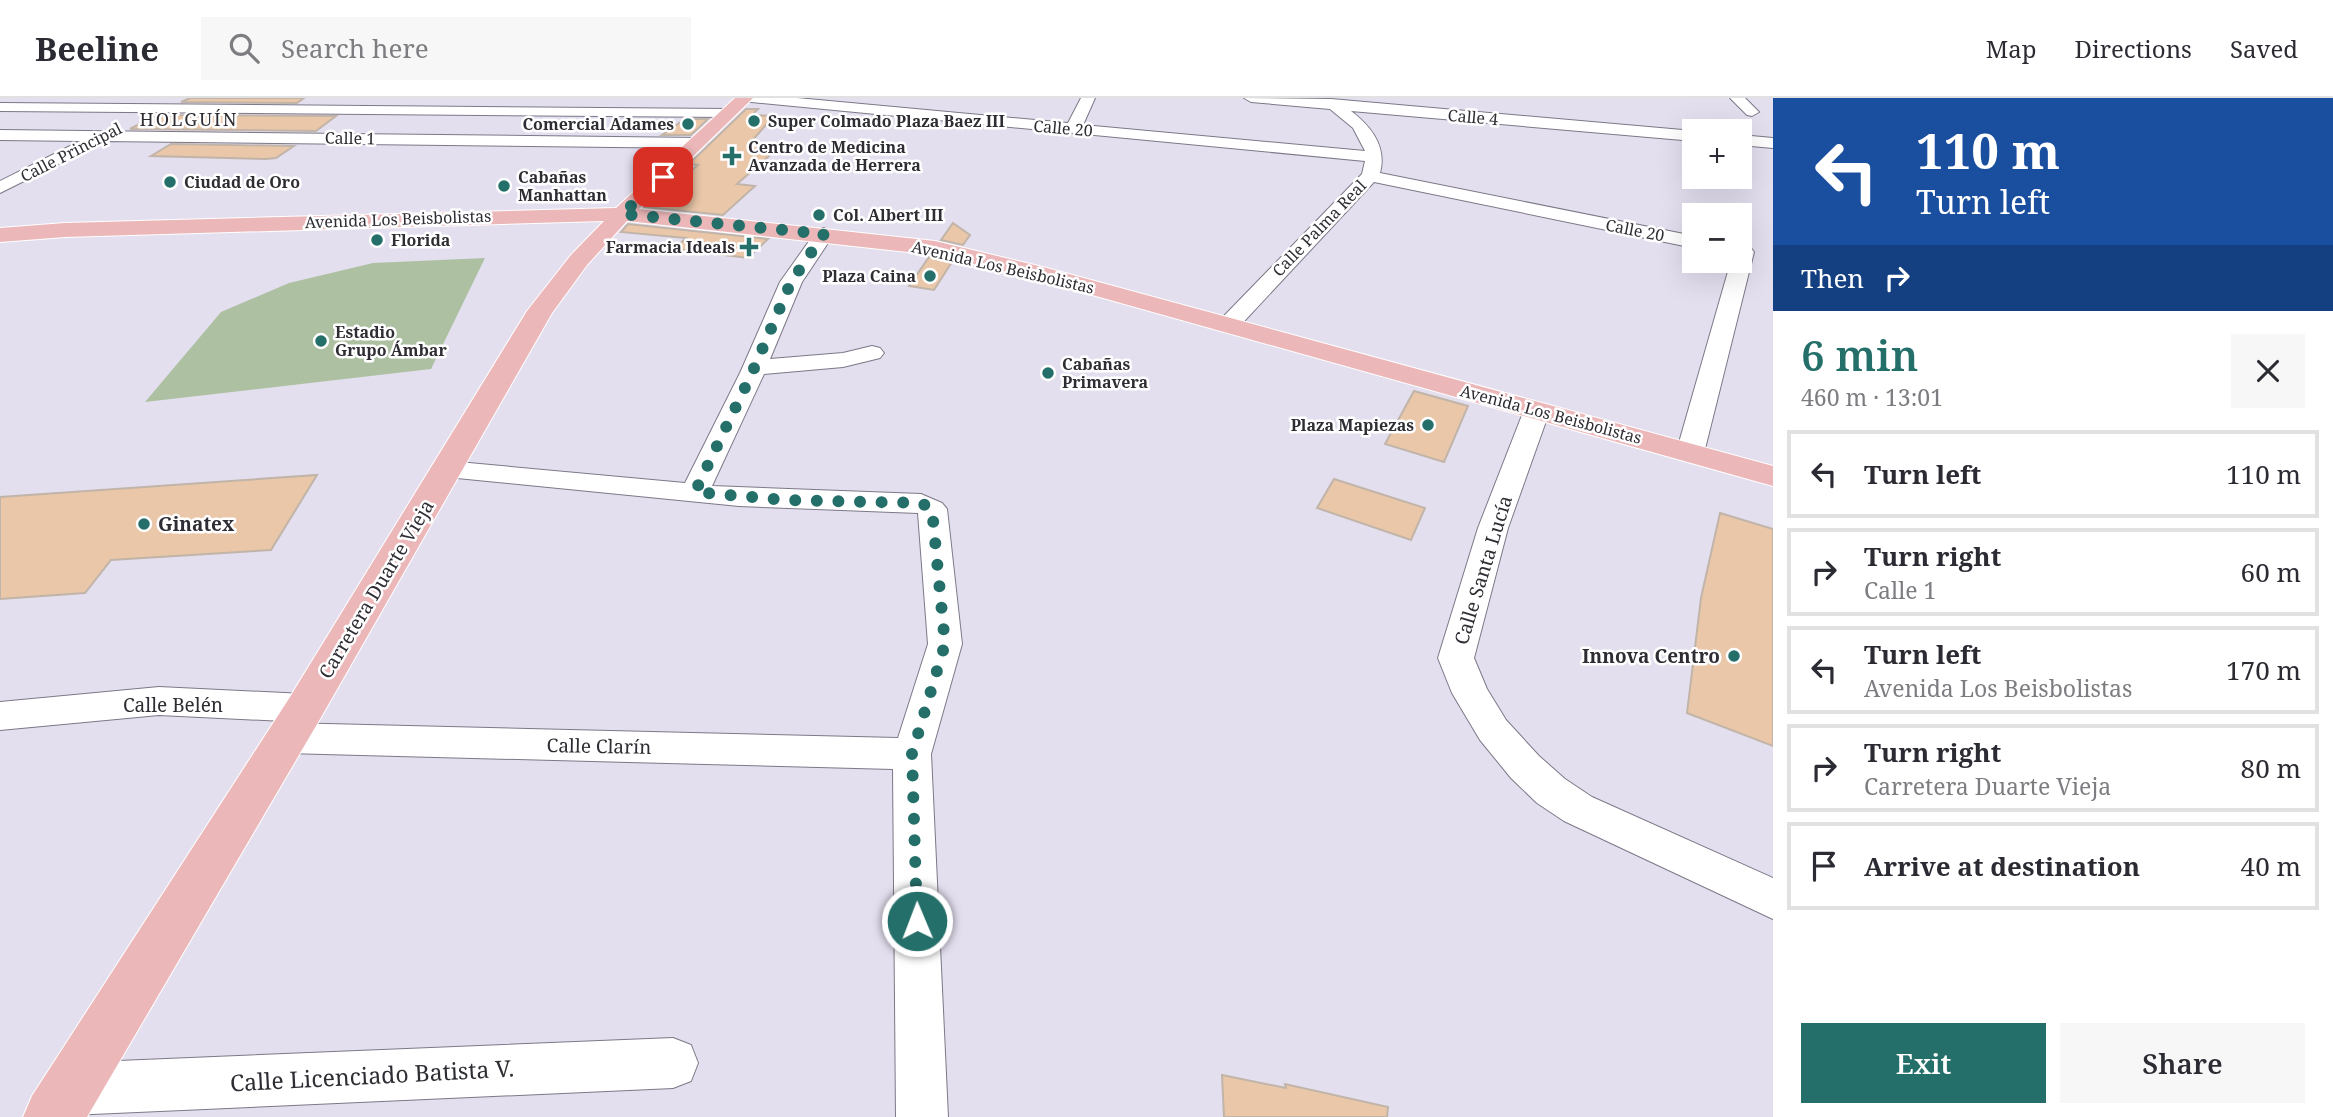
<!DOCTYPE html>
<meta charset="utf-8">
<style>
:root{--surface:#fff;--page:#f7f7f7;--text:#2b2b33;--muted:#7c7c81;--line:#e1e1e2;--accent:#256f6a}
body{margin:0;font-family:"Noto Serif",serif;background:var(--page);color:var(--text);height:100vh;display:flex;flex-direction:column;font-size:26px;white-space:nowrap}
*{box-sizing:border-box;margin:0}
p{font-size:23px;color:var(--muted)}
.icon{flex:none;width:38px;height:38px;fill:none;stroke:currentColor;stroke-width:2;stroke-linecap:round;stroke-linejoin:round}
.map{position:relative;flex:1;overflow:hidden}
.drawer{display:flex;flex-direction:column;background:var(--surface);width:560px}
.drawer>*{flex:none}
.top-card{background:#1a4fa0;color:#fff;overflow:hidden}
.buttons{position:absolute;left:1682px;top:21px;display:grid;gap:14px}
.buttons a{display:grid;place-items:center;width:70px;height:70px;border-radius:0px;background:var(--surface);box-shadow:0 7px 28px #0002;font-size:35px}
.pin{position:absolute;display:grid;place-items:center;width:60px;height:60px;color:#fff;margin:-30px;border-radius:14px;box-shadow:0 4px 10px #0006}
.me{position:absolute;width:77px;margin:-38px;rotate:359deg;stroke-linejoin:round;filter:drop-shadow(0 0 5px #0008)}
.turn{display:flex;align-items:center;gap:24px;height:147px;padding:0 28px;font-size:32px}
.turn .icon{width:91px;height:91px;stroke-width:2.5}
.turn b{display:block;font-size:49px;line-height:60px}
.then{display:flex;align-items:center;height:66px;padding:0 28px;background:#0003;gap:14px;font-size:26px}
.round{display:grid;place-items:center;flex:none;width:74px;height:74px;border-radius:0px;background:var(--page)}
.head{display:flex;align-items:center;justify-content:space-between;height:119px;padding:0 28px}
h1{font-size:42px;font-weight:600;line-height:52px;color:var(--accent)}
.cta{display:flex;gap:14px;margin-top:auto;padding:14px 28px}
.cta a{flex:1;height:80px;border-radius:0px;background:var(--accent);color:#fff;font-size:28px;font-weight:600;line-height:80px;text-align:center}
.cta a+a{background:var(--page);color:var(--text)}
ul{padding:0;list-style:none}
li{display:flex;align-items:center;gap:21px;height:88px;margin:0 14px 10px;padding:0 14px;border:4px solid var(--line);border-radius:0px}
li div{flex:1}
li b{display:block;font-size:26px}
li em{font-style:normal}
header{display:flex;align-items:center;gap:42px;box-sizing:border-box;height:98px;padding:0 35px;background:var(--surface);border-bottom:2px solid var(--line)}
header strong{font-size:33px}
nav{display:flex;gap:38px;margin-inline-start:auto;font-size:24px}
.search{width:490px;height:63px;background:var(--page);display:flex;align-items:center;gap:18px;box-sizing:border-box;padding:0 24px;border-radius:0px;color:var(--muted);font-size:26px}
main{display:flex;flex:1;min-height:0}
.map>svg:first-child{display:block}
.green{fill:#adc1a2}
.building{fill:#eac7a9;stroke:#c1b4a8;stroke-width:2}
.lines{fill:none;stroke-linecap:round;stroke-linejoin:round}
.minor-casing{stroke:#7d7887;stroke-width:2}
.major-casing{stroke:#fff;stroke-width:2}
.minor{fill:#fff;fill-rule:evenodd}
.major{fill:#ecb7b8;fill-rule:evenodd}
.route{stroke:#256f6a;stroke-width:12;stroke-dasharray:0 21.6}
.poi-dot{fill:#256f6a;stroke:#fff;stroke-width:2.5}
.labels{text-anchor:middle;stroke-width:5;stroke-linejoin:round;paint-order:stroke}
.far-street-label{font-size:16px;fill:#2f2d33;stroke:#fff}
.far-poi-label{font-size:16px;font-weight:bold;fill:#2f2d33;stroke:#fff;text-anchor:start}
.far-neighbourhood-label{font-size:18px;letter-spacing:2px;fill:#2f2d33;stroke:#fff}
.poi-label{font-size:19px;font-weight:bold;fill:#2f2d33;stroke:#fff;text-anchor:start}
.street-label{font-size:19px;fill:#2f2d33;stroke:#fff}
.near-street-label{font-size:23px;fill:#2f2d33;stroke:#fff}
</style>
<header>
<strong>Beeline</strong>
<div class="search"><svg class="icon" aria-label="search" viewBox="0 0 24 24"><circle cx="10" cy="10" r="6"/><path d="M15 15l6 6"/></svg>Search here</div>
<nav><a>Map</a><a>Directions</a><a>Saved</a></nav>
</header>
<main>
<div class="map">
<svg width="1773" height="1019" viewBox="0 0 1773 1019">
<rect width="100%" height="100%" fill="#e4dfef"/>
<polygon class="green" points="485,160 431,271 145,304 221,214 289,185 373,165"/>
<g class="building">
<polygon points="190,0 304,0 297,5 181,4"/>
<polygon points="746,11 758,11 752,17 774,18 750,45 761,46 758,49 777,51 737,86 755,88 723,117 645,109 698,67 689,66"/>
<polygon points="156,17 336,18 316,33 130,31"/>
<polygon points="685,21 708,21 691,37 662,37"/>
<polygon points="171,46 294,48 276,60 266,61 151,58"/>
<polygon points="651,52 675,52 661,65 642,63"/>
<polygon points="953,125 970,137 963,147 941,142"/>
<polygon points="628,126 768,141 748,160 674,151 686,140 621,134"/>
<polygon points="929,159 952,164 934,192 909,188"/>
<polygon points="1414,293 1468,308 1444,364 1385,346"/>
<polygon points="317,377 271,452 111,462 85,495 0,501 0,399"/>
<polygon points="1334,381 1425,410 1411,442 1317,410"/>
<polygon points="1720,415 1773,431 1773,648 1687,615 1701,500"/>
<polygon points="1222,977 1286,990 1285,986 1388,1009 1387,1019 1224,1019"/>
</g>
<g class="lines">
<defs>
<g id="minor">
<path d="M744,0H797L1068,25L1081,0H1095L1083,27L1365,53L1353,30L1330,11L1251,4L1244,0L1331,1L1694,33V43L1351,13C1372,29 1387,49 1380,75L1694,138V150L1374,84L1236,232H1220L1217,227L1220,222L1362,76L1365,63L751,4Z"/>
<polygon points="1730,0 1745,0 1759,14 1752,18 1747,17"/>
<polygon points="0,5 728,11 735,15 728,19 0,13"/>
<polygon points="0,32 699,40 707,45 699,50 104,43 0,95 0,83 80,43 0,42"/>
<polygon points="1740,37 1773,40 1773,50 1740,47"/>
<polygon points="824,130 834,136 802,184 770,261 843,255 872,248 880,250 884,255 880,260 843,269 764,276 712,388 921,396 942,405 947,411 962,546 931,656 948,1019 896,1019 893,671 286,655 273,651 267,640 273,629 286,625 898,640 928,546 918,415 739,408 447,379 437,377 433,371 437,365 447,363 685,385 740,275 780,184 817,132"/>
<polygon points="1744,148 1751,150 1754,154 1704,355 1700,361 1690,363 1680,361 1676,355 1731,163 1740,163 1740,149"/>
<polygon points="1537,304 1546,307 1550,312 1508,430 1474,560 1487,591 1506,622 1539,658 1565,681 1592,699 1773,780 1773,821 1564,723 1537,705 1511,680 1480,642 1452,595 1438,560 1478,430 1524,312 1528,307"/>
<polygon points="159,589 305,596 318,600 323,610 318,620 305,624 159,617 0,632 0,604"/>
<polygon points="673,940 691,947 698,965 691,983 673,990 70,1017 52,1009 44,991 52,973 70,965"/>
</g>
<polygon id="major" points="735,0 753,0 639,111 935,143 1047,170 1773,368 1773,388 1039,182 935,157 627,123 587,167 552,215 320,621 87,1019 23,1019 32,998 290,599 527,213 571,157 604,123 65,139 0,144 0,130 65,125 616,110"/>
</defs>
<use href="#minor" class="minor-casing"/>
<use href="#major" class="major-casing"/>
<use href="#minor" class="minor"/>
<use href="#major" class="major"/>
</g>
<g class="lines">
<polyline class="route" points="663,79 622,116 824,136 791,184 752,275 695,394 785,402 921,405 932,411 945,546 912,656 917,823"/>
</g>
<g class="poi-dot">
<circle cx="754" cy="23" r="7"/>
<circle cx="688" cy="26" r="7"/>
<path d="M728.5 47.5h7v7h7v7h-7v7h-7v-7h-7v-7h7z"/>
<circle cx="170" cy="84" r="7"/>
<circle cx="504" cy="88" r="7"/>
<circle cx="819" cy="117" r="7"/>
<circle cx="377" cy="142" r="7"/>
<path d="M745.5 138.5h7v7h7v7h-7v7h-7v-7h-7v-7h7z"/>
<circle cx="930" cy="178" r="7"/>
<circle cx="321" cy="243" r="7"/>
<circle cx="1048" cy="275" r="7"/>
<circle cx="1428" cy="327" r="7"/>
<circle cx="144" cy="426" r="7"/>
<circle cx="1734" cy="558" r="7"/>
</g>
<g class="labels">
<g class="far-street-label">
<text transform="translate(1473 19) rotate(5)" y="6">Calle 4</text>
<text transform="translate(1063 30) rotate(5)" y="6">Calle 20</text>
<text transform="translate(350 40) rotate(1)" y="6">Calle 1</text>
<text transform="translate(71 54) rotate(-27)" y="6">Calle Principal</text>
<text transform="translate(398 121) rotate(-2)" y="6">Avenida Los Beisbolistas</text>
<text transform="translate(1319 130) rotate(-46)" y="6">Calle Palma Real</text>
<text transform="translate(1635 132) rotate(11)" y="6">Calle 20</text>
<text transform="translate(1003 169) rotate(13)" y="6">Avenida Los Beisbolistas</text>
<text transform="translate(1551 316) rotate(15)" y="6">Avenida Los Beisbolistas</text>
</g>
<g class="far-poi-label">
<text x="768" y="29">Super Colmado Plaza Baez III</text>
<text x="674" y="32" text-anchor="end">Comercial Adames</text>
<text x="748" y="55">Centro de Medicina<tspan x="748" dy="18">Avanzada de Herrera</tspan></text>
<text x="518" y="85">Cabañas<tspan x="518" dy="18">Manhattan</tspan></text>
<text x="184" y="90">Ciudad de Oro</text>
<text x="833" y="123">Col. Albert III</text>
<text x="391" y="148">Florida</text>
<text x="735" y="155" text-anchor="end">Farmacia Ideals</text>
<text x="916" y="184" text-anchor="end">Plaza Caina</text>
<text x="335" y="240">Estadio<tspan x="335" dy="18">Grupo Ámbar</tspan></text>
<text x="1062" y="272">Cabañas<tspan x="1062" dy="18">Primavera</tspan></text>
<text x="1414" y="333" text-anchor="end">Plaza Mapiezas</text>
</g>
<g class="far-neighbourhood-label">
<text x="189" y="28">HOLGUÍN</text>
</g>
<g class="poi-label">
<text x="158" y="433">Ginatex</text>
<text x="1720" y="565" text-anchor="end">Innova Centro</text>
</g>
<g class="street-label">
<text transform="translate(1483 472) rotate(-73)" y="7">Calle Santa Lucía</text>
<text transform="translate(376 491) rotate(-59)" y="7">Carretera Duarte Vieja</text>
<text x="173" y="614">Calle Belén</text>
<text transform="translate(599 648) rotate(1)" y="7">Calle Clarín</text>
</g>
<g class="near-street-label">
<text transform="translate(372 978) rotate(-3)" y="8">Calle Licenciado Batista V.</text>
</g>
</g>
</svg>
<div class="buttons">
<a>+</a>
<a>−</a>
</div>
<div class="pin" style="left:663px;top:79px;background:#d93025"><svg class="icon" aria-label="arrive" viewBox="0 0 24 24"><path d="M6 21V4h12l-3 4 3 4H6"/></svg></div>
<svg class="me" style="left:917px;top:823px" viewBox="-20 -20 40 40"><circle r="17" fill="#256f6a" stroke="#fff" stroke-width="3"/><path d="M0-11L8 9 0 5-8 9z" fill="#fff"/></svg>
</div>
<section class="drawer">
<div class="top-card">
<div class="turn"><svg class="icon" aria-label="left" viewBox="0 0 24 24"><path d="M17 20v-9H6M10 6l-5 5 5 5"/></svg><div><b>110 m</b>Turn left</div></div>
<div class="then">Then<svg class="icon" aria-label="right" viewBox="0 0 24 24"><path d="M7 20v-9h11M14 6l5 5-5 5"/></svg></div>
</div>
<div class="head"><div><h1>6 min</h1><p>460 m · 13:01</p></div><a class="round"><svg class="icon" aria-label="close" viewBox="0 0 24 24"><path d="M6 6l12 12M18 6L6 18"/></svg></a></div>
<ul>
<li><svg class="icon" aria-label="left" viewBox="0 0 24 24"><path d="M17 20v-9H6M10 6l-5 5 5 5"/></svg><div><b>Turn left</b></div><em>110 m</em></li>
<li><svg class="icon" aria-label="right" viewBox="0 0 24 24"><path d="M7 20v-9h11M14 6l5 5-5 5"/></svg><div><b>Turn right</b><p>Calle 1</p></div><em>60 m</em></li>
<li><svg class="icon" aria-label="left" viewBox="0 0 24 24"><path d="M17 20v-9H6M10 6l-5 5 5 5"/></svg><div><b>Turn left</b><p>Avenida Los Beisbolistas</p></div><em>170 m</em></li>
<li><svg class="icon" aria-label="right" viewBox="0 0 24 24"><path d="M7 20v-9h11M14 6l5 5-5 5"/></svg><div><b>Turn right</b><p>Carretera Duarte Vieja</p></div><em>80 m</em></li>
<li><svg class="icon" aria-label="arrive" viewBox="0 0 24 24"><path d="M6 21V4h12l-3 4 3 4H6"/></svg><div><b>Arrive at destination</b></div><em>40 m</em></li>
</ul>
<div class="cta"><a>Exit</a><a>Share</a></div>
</section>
</main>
